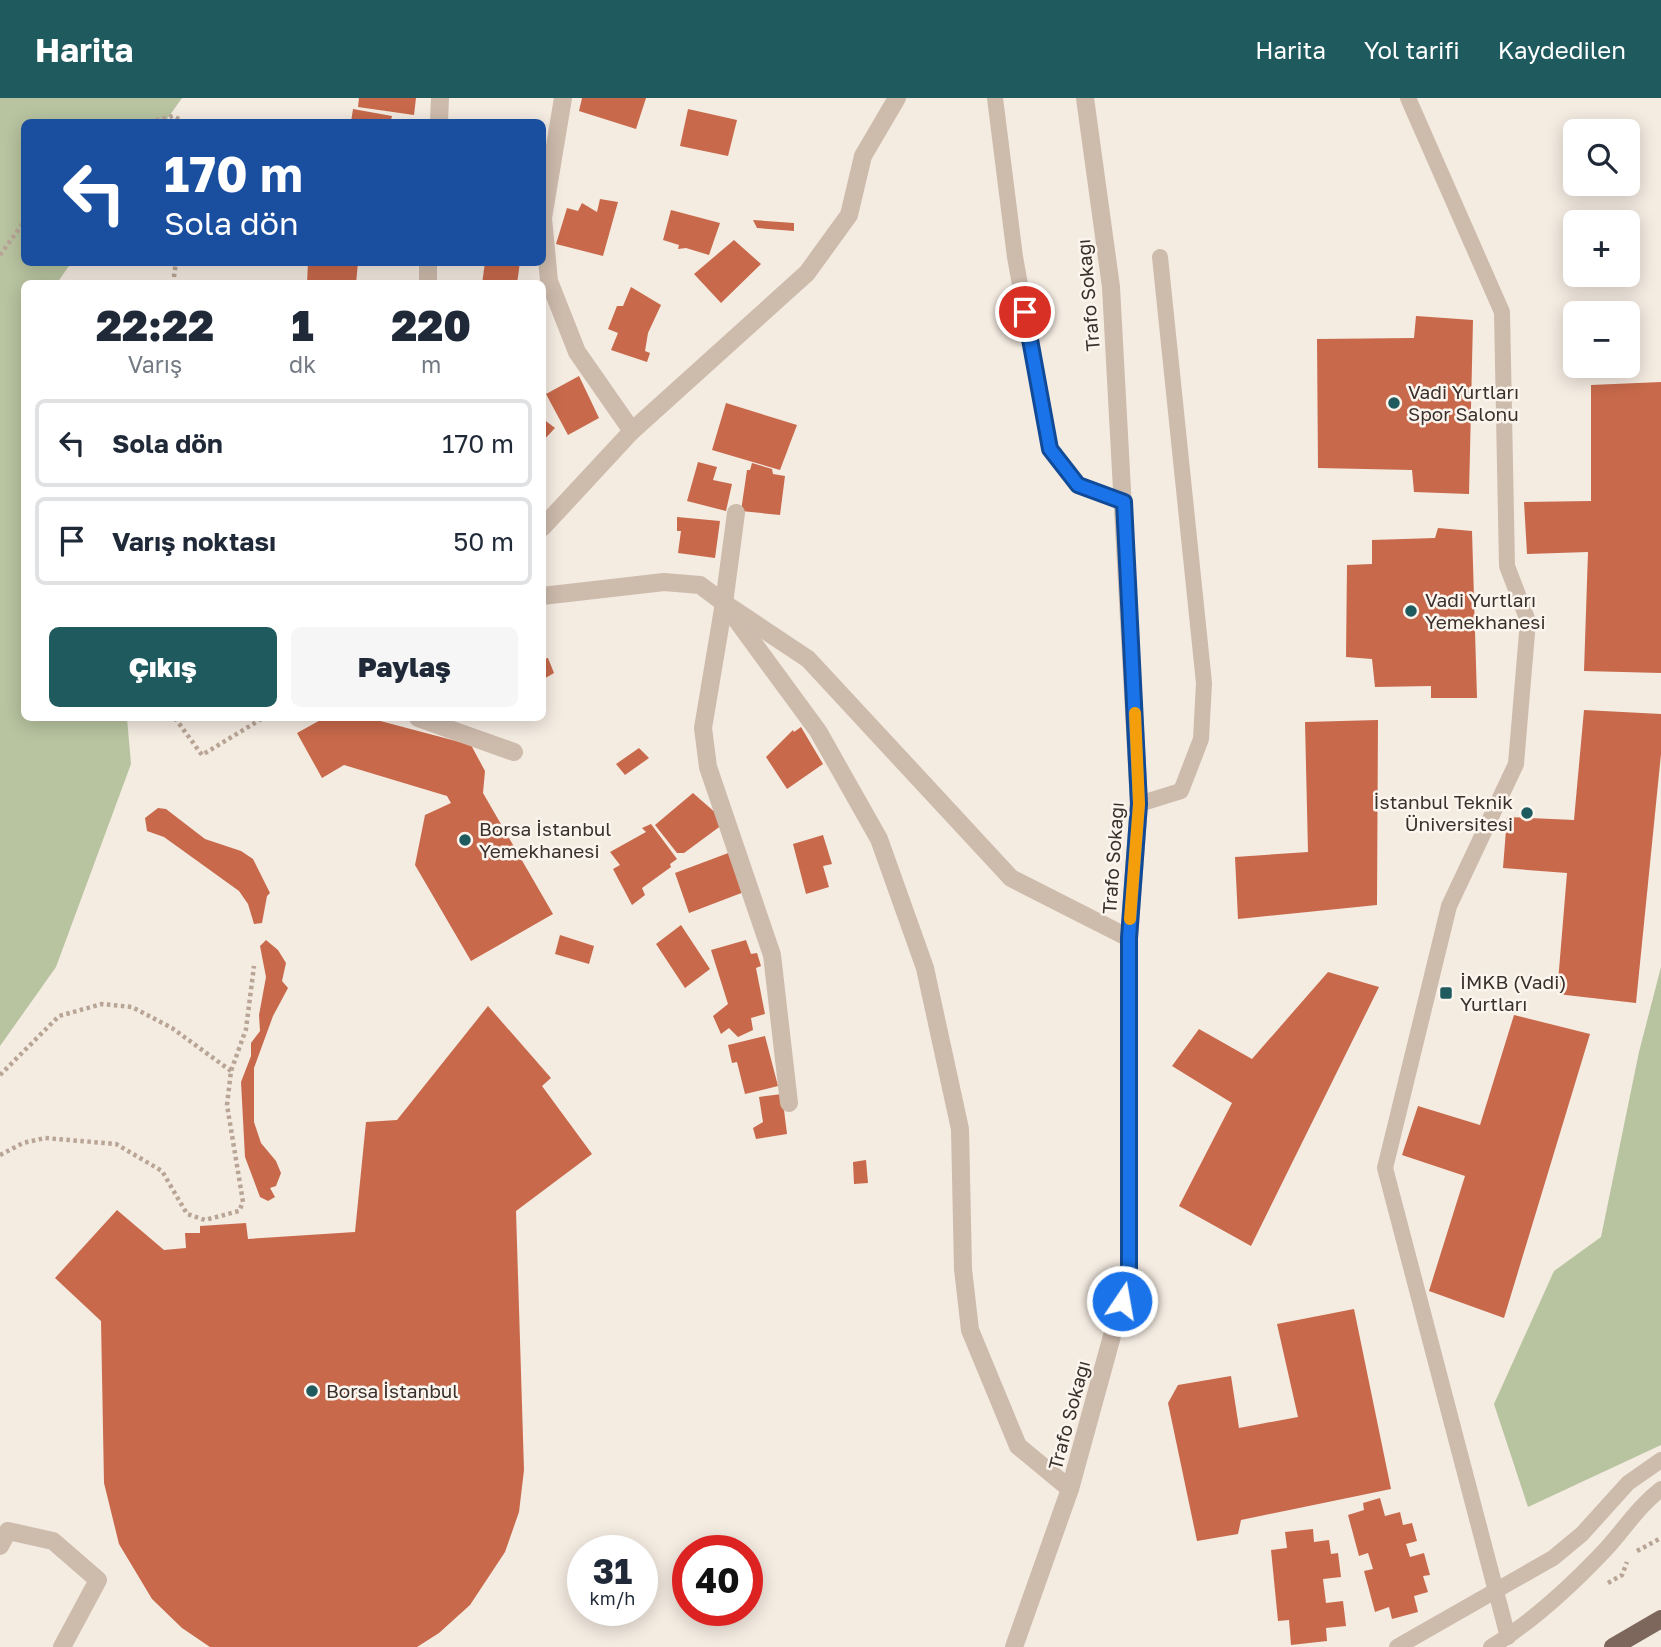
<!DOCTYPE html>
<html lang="tr">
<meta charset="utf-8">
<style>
:root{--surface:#fff;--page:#f6f6f7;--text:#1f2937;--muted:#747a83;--line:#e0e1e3;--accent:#1f5a5e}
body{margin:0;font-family:"Golos Text",sans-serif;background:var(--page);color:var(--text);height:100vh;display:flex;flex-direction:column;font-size:26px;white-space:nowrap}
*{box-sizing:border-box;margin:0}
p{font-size:23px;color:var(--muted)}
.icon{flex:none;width:38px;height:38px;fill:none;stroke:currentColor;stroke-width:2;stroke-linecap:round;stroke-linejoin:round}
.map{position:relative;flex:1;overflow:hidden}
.sheet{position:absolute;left:21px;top:182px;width:525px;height:441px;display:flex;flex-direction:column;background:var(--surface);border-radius:10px;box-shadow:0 4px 18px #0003}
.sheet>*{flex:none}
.top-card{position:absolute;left:21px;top:21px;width:525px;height:147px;border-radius:10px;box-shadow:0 4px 18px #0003;background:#1a4fa0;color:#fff;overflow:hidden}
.controls{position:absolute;left:1563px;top:21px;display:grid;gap:14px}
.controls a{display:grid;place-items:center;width:77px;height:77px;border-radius:10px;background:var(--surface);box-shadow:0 4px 18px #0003;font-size:35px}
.speed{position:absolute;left:567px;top:1437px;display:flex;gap:14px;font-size:35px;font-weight:700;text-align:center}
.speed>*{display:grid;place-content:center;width:91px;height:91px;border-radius:50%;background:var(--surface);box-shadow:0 4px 18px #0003;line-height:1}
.speed small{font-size:18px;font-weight:400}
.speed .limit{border:10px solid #d22;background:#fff;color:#111}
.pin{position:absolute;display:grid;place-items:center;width:60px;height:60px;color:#fff;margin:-30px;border:4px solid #fff;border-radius:50%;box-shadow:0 2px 7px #0007}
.me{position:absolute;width:77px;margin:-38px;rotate:12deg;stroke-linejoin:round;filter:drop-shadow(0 0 5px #0008)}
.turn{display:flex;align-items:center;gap:24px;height:147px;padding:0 28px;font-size:32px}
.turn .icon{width:91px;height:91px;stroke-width:2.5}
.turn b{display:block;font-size:49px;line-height:60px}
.eta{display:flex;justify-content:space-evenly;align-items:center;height:119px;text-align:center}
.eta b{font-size:42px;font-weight:800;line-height:49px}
.primary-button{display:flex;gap:14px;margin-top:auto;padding:14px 28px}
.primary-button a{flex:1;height:80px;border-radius:10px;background:var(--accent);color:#fff;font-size:28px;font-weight:800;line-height:80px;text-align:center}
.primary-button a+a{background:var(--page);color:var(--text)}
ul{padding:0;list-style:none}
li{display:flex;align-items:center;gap:21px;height:88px;margin:0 14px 10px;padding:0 14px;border:4px solid var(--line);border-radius:10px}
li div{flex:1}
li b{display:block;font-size:26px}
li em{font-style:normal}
header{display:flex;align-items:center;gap:42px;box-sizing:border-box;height:98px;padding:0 35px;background:var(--accent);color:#fff}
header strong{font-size:33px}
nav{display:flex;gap:38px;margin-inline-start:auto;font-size:24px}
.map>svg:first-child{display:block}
.green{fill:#b8c4a0}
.building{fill:#c8694b}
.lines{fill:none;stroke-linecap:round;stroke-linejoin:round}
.path{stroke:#b9a596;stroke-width:4.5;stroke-dasharray:3.5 3.5;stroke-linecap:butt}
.service{stroke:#cdbbac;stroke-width:16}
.minor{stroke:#cdbbac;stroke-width:18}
.tertiary{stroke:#cdbbac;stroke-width:18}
.primary{stroke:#7d675c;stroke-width:18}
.route-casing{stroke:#114b97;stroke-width:18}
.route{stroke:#1a73e8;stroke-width:12}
.slow{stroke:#f59e0b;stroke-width:12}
.poi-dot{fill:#1f5a5e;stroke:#fbf5ee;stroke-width:2.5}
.labels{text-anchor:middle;stroke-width:5;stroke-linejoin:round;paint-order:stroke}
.street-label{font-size:19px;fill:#3b302b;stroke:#fbf5ee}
.poi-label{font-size:19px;fill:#3b302b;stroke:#fbf5ee;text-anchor:start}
</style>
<header>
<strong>Harita</strong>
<nav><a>Harita</a><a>Yol tarifi</a><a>Kaydedilen</a></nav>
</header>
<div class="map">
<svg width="1661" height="1549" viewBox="0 0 1661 1549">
<rect width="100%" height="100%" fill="#f4ebe1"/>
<g class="green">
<polygon points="0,0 182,0 165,24 24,24 24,164 71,165 57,185 24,186 24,620 127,620 131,666 56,869 0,948"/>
<polygon points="1661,869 1661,1347 1528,1409 1494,1306 1554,1173 1601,1139 1639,954"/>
</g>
<g class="building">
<polygon points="359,0 416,0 414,17 358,9"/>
<polygon points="582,0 646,0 636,31 579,13"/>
<polygon points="353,11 392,18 391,22 398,24 351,24"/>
<polygon points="688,11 737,22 728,58 680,48"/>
<polygon points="600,101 618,104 603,158 556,146 567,110 578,113 582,105 597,114"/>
<polygon points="671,112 720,125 709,157 686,150 678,151 679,147 663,142"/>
<polygon points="753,122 794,125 794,133 757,130"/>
<polygon points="734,142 761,166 721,205 694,176"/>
<polygon points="308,164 358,164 356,186 307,186"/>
<polygon points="485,164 520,164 517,186 482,186"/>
<polygon points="631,189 661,207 648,235 645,253 650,255 647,264 611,252 618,235 608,231 617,208 623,208"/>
<polygon points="1416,218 1473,222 1469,396 1414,394 1412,372 1318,370 1317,241 1414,240"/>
<polygon points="579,278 599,320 568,337 546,296"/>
<polygon points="1661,284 1661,575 1584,573 1588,454 1527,456 1524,404 1591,403 1591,287"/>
<polygon points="726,305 797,327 780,372 712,352"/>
<polygon points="542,320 555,330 542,344"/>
<polygon points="698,364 717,369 713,382 732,386 726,413 687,403"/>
<polygon points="752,365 772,371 773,376 785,378 780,417 741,413 747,372 750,372"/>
<polygon points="677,419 720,423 715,460 678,455 681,433 677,433"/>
<polygon points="1438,430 1472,433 1477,600 1431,600 1431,588 1375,589 1372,561 1346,559 1347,467 1372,466 1372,442 1435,440"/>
<polygon points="548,560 554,575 542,582 542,561"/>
<polygon points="1584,612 1661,616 1661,656 1636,905 1557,896 1567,775 1503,770 1507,719 1574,722"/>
<polygon points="324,620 369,620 471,647 485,673 483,695 553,816 471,863 415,767 425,717 451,705 447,698 344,667 322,680 297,635"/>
<polygon points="1378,622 1377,807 1238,821 1235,759 1308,754 1305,624"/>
<polygon points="801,629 823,666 787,691 766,659 793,632 794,634"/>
<polygon points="639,650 649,660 625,677 616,666"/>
<polygon points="693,695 726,724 684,755 677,755 655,727"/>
<polygon points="158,710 166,711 205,741 241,753 253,761 270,795 267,798 262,825 254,826 248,806 239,793 164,739 147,733 145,720"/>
<polygon points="651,726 677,761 670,766 671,769 642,790 645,797 632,807 613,771 620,767 610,754 646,734 642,730"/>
<polygon points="823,737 832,766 823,768 829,789 806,796 793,746"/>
<polygon points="731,754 744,794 689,815 675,775"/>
<polygon points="681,827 710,871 685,890 656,846"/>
<polygon points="560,837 594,848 589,866 555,856"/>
<polygon points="266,842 278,852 286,865 282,883 288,890 273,918 254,970 254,1024 261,1045 276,1063 281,1075 276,1088 270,1090 275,1099 268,1103 260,1099 245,1059 241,984 251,958 251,945 260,933 259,917 266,879 260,848"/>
<polygon points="746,842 751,856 757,855 761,868 756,870 765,916 751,920 753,932 738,939 729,930 721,936 713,918 728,906 711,852"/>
<polygon points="1328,874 1379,889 1251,1148 1179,1108 1232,1005 1172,968 1199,931 1252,961"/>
<polygon points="488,908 551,980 542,988 592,1056 516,1113 524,1372 519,1414 505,1454 470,1507 439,1535 417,1549 210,1549 182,1530 152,1501 119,1446 104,1385 101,1223 55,1180 117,1112 164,1152 186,1150 185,1135 200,1135 200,1128 246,1125 248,1141 355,1134 366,1024 397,1022"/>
<polygon points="1514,917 1590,936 1504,1220 1429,1193 1465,1078 1402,1057 1418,1008 1480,1027"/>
<polygon points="765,938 778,988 745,996 737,964 732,965 728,947"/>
<polygon points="782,996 787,1036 756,1041 753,1030 763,1024 759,999"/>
<polygon points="866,1062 868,1085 854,1086 853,1064"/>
<polygon points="1354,1211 1391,1391 1241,1422 1238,1436 1197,1443 1168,1305 1178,1287 1231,1278 1239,1330 1298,1319 1277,1226"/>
<polygon points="1380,1400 1385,1418 1400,1414 1403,1427 1412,1425 1417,1443 1406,1446 1410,1459 1424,1455 1430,1477 1423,1478 1428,1494 1414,1498 1418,1514 1392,1521 1389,1509 1375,1514 1364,1473 1373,1471 1368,1455 1359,1458 1348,1417 1364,1412 1363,1405"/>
<polygon points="1313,1431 1314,1444 1329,1442 1331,1456 1338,1455 1341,1479 1323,1481 1326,1505 1343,1503 1346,1528 1326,1530 1327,1543 1291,1547 1289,1522 1278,1523 1271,1452 1287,1450 1285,1434"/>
</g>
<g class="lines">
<g class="path">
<polyline points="149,24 173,18 184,24"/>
<polyline points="0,157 24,124"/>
<polyline points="173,186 176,164"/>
<polyline points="175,620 202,657 263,620"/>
<polyline points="0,977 59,918 102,906 132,909 172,930 231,973"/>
<polyline points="0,1057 23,1045 45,1040 116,1046 162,1073 187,1116 205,1122 239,1113 243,1104 227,1007 231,973 246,931 254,868"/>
<polyline points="1637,1453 1661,1440"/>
<polyline points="1608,1485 1622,1477 1627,1464"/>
</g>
<g class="service">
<polyline points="995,0 1015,159 1050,351 1078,387 1123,404"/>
<polyline points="1408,0 1502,214 1507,468 1528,523 1516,666 1449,808 1385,1070 1508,1539"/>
<polyline points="1139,706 1181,693 1201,641 1204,585 1160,159"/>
<polyline points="1397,1549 1553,1460 1582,1436 1628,1385 1661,1362"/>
<path d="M1491,1549C1532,1524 1573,1486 1606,1451C1625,1430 1639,1408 1661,1391"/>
</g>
<g class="minor">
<polyline points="563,0 543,120 549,183 577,254 632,333"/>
<polyline points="439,24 440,0"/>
<polyline points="428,186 428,164"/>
<polyline points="542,430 632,333 807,175 849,117 863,58 897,0"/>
<polyline points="542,498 664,484 700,487 724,505 818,633 879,741 925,870 960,1031 963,1171 970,1232 1018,1348 1070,1391"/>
<polyline points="724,505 736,415"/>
<polyline points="418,620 514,654"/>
<polyline points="789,1005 772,857 708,669 703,630 724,505 808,561 1011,780 1129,840"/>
<polyline points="0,1448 8,1433 53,1443 98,1482 62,1549"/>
</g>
<polyline class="tertiary" points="1014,1549 1070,1391 1129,1176 1129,840 1139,706 1111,189 1085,0"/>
<polyline class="primary" points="1613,1549 1661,1521"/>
</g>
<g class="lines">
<defs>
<polyline id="route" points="1025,214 1050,351 1078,387 1124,404 1139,706 1129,840 1129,1176 1122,1203"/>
</defs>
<use href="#route" class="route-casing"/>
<use href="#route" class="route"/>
<polyline class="slow" points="1130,821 1139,706 1135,615"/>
</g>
<g class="poi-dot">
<circle cx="1394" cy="305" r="7"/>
<circle cx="1411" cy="513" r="7"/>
<circle cx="1527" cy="715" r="7"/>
<circle cx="465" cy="742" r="7"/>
<rect x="1439" y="888" width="14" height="14" rx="3.5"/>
<circle cx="312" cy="1293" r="7"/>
</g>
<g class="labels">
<g class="street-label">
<text transform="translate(1088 197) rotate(-95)" y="7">Trafo Sokağı</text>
<text transform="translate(1113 760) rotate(-86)" y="7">Trafo Sokağı</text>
<text transform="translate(1069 1317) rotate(-75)" y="7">Trafo Sokağı</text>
</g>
<g class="poi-label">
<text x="1408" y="301">Vadi Yurtları<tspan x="1408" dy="22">Spor Salonu</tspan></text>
<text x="1425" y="509">Vadi Yurtları<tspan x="1425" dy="22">Yemekhanesi</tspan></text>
<text x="1513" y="711" text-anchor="end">İstanbul Teknik<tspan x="1513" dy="22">Üniversitesi</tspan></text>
<text x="479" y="738">Borsa İstanbul<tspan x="479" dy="22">Yemekhanesi</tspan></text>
<text x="1460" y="891">İMKB (Vadi)<tspan x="1460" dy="22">Yurtları</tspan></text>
<text x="326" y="1300">Borsa İstanbul</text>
</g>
</g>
</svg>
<div class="controls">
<a><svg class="icon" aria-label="search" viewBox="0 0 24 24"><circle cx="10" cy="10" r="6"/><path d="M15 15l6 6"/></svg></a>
<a>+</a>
<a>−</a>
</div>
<div class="speed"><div>31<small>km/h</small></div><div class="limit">40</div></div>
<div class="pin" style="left:1025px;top:214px;background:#d93025"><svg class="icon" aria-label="arrive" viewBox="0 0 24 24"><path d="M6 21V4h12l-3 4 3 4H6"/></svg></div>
<svg class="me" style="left:1122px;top:1203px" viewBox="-20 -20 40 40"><circle r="17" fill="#1a73e8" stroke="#fff" stroke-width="3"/><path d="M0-11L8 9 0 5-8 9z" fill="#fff"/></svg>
<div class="top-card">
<div class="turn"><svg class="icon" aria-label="left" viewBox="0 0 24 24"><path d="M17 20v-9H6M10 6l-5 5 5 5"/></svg><div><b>170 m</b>Sola dön</div></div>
</div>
<section class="sheet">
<div class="eta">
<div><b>22:22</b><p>Varış</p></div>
<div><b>1</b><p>dk</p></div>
<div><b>220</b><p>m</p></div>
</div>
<ul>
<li><svg class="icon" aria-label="left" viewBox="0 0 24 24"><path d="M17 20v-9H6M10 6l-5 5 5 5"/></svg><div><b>Sola dön</b></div><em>170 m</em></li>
<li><svg class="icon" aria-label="arrive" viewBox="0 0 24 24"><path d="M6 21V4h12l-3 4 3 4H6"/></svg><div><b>Varış noktası</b></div><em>50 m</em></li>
</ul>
<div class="primary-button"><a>Çıkış</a><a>Paylaş</a></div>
</section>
</div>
